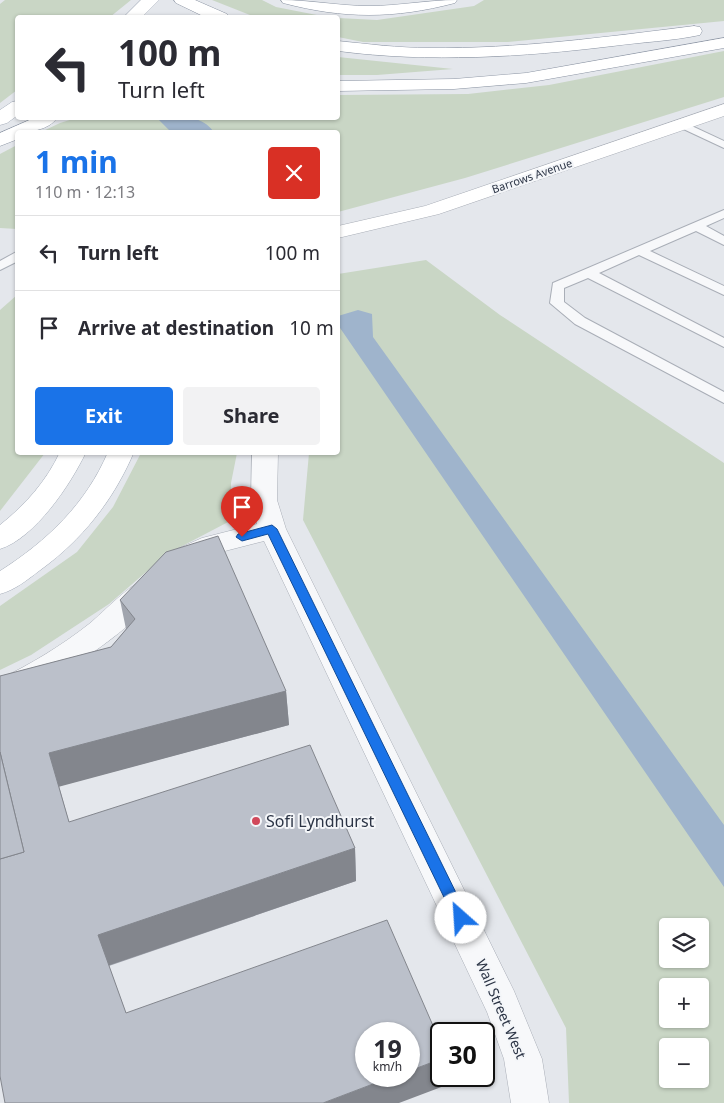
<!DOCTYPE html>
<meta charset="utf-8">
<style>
:root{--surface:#fff;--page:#f2f2f3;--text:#2b2b33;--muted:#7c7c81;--line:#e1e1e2;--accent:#1a73e8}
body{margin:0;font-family:"Noto Sans",sans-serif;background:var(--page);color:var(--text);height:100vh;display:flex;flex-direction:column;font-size:19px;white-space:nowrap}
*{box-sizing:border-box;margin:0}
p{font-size:16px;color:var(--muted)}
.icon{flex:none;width:28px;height:28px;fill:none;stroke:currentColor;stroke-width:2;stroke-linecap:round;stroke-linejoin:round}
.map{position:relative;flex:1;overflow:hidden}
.details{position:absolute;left:15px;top:130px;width:325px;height:325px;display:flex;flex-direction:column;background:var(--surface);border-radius:5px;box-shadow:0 1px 4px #0004}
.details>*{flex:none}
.guide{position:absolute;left:15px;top:15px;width:325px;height:105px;border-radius:5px;box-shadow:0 1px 4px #0004;background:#fff;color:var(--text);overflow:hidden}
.buttons{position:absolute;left:659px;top:918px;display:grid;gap:10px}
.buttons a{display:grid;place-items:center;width:50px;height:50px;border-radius:5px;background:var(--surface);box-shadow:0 1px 4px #0004;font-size:25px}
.speed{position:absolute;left:355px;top:1022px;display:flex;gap:10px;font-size:25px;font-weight:700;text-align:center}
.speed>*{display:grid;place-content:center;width:65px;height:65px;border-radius:50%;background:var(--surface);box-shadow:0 1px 4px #0004;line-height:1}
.speed small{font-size:12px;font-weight:400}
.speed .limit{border:2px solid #111;border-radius:8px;background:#fff;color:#111}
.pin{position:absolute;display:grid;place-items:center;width:42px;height:42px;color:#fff;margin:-51px -21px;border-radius:50% 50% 50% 0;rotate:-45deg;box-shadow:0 0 5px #0007}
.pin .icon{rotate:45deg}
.me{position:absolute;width:55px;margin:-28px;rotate:334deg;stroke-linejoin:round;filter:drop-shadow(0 0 4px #0008)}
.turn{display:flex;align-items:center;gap:18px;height:105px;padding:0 20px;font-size:22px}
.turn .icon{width:65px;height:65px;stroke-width:2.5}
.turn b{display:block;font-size:35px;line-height:42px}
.round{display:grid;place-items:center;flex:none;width:52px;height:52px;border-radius:5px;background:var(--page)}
.summary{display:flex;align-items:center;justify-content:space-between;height:85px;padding:0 20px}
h1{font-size:30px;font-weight:700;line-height:38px;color:var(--accent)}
.cta{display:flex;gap:10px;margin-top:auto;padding:10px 20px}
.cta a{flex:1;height:58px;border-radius:5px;background:var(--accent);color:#fff;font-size:20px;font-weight:700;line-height:58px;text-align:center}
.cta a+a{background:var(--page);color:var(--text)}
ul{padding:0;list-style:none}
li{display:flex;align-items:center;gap:15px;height:75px;padding:0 20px;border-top:1px solid var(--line)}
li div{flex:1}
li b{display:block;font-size:19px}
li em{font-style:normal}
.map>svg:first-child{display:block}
.green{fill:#c9d6c5;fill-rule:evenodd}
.water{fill:#9fb4cc}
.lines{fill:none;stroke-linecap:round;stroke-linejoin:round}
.lane-casing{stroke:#a9aeb7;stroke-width:2}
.street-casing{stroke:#a9aeb7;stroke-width:1}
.secondary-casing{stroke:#a9aeb7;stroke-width:1}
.primary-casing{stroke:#a3abb8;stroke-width:1}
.highway-casing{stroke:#8b94a3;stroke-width:1}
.lane{fill:#f7f8fa;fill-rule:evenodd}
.street{fill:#f7f8fa;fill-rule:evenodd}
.secondary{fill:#fff;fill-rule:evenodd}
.primary{fill:#fff;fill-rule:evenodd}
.highway{fill:#fff;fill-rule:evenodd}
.wall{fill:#a1a5ae}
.shaded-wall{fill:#83868d}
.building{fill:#bbc0ca;stroke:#83868d}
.route{fill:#1a73e8;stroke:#114b97}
.poi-dot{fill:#d1495b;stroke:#f4f6f9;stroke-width:2}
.labels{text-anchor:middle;stroke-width:4;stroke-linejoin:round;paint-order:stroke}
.far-street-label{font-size:11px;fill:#2b3445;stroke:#f4f6f9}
.street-label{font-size:14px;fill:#2b3445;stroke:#f4f6f9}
.near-poi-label{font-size:16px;fill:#2b3445;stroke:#f4f6f9;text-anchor:start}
</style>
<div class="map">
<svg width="724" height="1103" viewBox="0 0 724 1103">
<rect width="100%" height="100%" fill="#e4e7ec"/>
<g class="green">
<polygon points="5,0 131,0 110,17 18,18 17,90 0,103 0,4"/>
<polygon points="212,0 262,0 276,7 327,17 255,17"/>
<polygon points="484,0 724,0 724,21 508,42 363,42 338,37 338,18 377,20 474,6"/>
<polygon points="724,51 724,97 465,178 338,212 338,132 41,132 60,123 76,118 338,118 338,95 468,94 549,85"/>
<polygon points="338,57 453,69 377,75 338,75"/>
<polygon points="17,145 17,229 0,228 0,154"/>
<path d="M426,260L500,315L724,463V1103H569L566,1028L303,520L309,453L338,452V274ZM668,926H700V959H668ZM668,986H700V1019H668ZM668,1046H700V1079H668Z"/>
<polygon points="17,295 18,452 45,453 0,511 0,310"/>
<polygon points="141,453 237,453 231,483 232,520 167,554 109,604 31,655 0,670 0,606 77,552 113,507"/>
</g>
<g class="water">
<path d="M160,118C181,117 201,114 214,132H171L158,119Z"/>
<polygon points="358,310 372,314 373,337 724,825 724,887 338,325 338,316"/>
</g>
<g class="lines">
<defs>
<g id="lane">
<polygon points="681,121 724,141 724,148 677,126 675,124"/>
<polygon points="724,210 724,218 706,226 724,236 724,245 696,231 650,251 724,286 724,295 639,255 599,273 724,338 724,347 588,278 564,288 564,302 585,318 724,392 724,403 575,324 550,303 553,283"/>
<polygon points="18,251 18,261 0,270 0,261"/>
</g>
<g id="street">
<polygon points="252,452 278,452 277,500 286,529 514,991 542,1059 549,1103 511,1103 504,1059 487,1012 264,541 221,552 187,566 177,563 173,556 177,549 202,538 257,524 251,500"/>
<path d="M149,578L159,581L163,588C142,625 41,691 0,705V679C31,664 61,646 89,624C105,611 130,583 149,578Z"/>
</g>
<polygon id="secondary" points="724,104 724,116 439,214 338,238 338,226 425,206"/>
<g id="primary">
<polygon points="141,0 159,0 141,18 123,18"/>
<polygon points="18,101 18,115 7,123 0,125 0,110 12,102"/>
<path d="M60,452H86C71,484 35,538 0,549V525C25,505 46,482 60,452Z"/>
<path d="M108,452H134C113,501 82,540 39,571C27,580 15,590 0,594V571C47,541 86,504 108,452Z"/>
</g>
<g id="highway">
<polygon points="174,0 195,0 227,14 229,18 207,18 176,3"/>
<path d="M281,0C311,0 339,6 369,6C399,6 427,0 457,0L455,3C394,19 344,19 283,3Z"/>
<path d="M694,26L700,27L702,31L700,35C672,41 642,42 613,46C522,57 430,63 338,51V41C368,44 398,48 429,48C518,49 606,37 694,26Z"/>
<polygon points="724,38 724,48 526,83 454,89 338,91 338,81 454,79 526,73"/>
<path d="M34,118H57C49,130 30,132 18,132V139L0,146V133Z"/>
</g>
</defs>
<use href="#lane" class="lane-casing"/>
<use href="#street" class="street-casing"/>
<use href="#secondary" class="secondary-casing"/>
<use href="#primary" class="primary-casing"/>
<use href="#highway" class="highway-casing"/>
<use href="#lane" class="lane"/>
<use href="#street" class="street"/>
<use href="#secondary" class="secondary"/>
<use href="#primary" class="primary"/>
<use href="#highway" class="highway"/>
</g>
<polygon class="wall" points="120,600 286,691 289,725 59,786 69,822 355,848 356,881 109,966 126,1013 441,1076 445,1076 444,1086 0,1076 0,676 111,647 126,629"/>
<g class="shaded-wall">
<polygon points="286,691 289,725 58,787 49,753"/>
<polygon points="355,848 356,881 107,966 98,935"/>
<polygon points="441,1059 441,1076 445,1076 444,1086 399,1103 323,1103 394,1076 409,1076 409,1071"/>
</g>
<g class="building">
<polygon points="218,536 286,691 49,753 69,822 310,745 355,848 98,935 126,1013 387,920 441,1044 441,1059 409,1071 409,1034 366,1034 366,1076 394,1076 323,1103 5,1103 0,1076 0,859 24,852 0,752 0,676 111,647 135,619 120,600 166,552"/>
<polygon points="0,752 24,852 0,859"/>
</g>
<polygon class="route" points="272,525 277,529 466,913 468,918 466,922 461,924 456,922 268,534 242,541 236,537 238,534"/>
<circle class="poi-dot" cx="256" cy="821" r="5"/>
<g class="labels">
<g class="far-street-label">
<text transform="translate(532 176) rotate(-19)" y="4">Barrows Avenue</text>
</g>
<g class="street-label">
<text transform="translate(501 1009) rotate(67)" y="5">Wall Street West</text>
</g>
<g class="near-poi-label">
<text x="266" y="827">Sofi Lyndhurst</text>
</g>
</g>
</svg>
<div class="buttons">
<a><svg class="icon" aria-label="layers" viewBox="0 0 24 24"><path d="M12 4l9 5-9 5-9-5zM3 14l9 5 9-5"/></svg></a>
<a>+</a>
<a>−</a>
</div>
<div class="speed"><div>19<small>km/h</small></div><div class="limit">30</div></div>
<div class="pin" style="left:242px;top:537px;background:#d93025"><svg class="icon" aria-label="arrive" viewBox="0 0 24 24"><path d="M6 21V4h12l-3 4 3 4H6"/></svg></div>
<svg class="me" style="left:461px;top:918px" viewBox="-20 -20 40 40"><circle r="19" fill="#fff"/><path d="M0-13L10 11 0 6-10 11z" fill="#1a73e8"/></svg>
<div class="guide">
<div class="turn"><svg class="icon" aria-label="left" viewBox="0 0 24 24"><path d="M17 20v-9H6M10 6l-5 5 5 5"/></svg><div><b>100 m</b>Turn left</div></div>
</div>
<section class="details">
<div class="summary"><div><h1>1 min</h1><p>110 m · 12:13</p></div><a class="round" style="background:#d93025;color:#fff"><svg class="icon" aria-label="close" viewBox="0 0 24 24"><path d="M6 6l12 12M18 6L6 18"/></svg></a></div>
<ul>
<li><svg class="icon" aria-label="left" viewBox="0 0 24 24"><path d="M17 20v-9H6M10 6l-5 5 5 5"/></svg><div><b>Turn left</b></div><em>100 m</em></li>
<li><svg class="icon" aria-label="arrive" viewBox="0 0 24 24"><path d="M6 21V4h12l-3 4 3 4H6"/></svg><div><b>Arrive at destination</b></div><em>10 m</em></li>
</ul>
<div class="cta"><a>Exit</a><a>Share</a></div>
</section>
</div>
